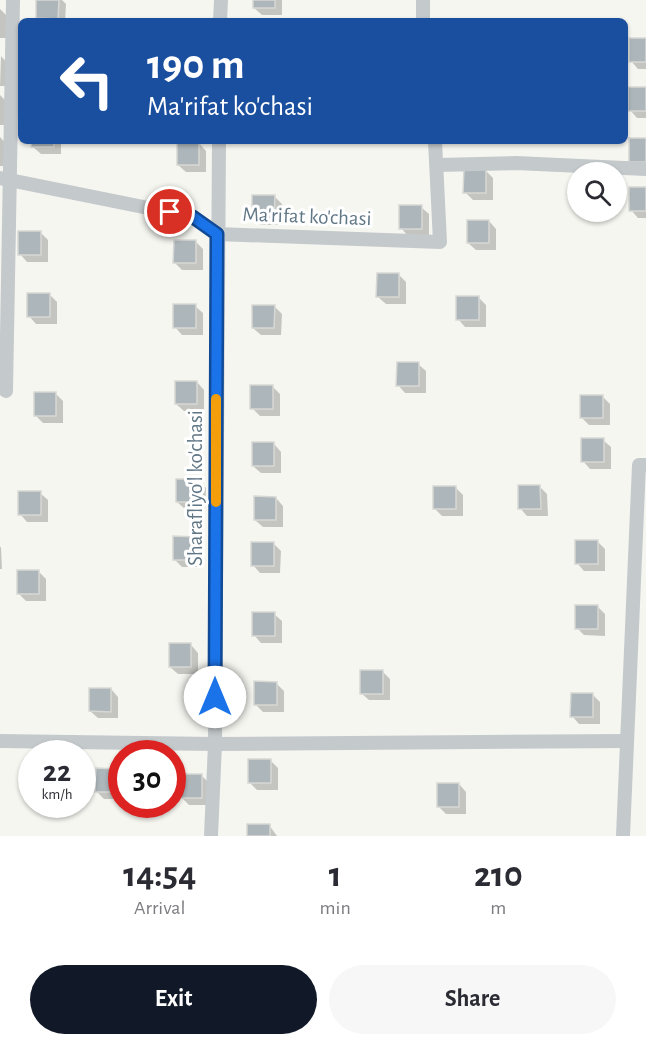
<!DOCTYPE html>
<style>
:root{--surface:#fff;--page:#f7f7f7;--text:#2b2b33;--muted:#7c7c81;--accent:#111827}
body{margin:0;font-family:"Alegreya Sans",sans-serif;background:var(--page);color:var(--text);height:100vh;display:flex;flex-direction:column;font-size:22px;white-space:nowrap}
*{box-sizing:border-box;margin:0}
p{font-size:20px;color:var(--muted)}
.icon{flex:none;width:33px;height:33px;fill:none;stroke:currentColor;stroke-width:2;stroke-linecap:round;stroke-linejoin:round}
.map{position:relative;height:836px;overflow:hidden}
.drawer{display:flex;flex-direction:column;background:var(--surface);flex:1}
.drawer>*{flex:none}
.banner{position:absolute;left:18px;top:18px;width:610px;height:126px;border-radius:9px;box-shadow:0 2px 4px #0004;background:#1a4fa0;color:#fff;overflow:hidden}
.controls{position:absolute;left:567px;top:162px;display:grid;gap:12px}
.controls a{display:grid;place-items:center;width:60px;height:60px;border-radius:50%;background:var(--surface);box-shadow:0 2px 4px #0004;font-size:30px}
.speed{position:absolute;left:18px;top:740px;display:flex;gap:12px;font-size:30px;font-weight:700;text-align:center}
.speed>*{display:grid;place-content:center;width:78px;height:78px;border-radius:50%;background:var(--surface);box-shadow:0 2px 4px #0004;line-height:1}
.speed small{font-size:15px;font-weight:400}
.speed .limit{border:9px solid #d22;background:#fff;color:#111}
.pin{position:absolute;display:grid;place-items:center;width:51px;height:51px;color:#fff;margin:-26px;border:3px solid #fff;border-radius:50%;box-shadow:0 2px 6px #0007}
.me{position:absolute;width:66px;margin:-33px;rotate:0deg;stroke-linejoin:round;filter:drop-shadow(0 0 4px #0008)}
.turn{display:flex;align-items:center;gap:21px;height:126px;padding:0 30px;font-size:27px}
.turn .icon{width:78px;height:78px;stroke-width:2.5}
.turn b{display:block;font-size:42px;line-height:51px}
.eta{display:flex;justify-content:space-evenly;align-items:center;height:102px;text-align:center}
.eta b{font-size:36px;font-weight:600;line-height:42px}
.primary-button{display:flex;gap:12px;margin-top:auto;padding:12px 30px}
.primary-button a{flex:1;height:69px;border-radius:36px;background:var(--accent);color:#fff;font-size:24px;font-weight:600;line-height:69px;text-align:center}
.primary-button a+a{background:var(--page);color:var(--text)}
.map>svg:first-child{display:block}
.shadow{fill:#0003}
.building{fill:#acb6bb;stroke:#d7d7d4;stroke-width:1.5}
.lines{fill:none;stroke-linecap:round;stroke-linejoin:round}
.street{stroke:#c4c9cc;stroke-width:14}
.route-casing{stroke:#114b97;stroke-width:15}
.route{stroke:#1a73e8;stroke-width:10}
.slow{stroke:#f59e0b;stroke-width:10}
.labels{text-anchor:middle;stroke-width:6;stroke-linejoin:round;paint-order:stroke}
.street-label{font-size:21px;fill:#617786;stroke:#fff}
</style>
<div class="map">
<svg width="646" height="836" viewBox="0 0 646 836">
<rect width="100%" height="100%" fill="#f6f6f1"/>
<g class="shadow">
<polygon points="37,0 62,0 66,4 65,21 41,21 37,18"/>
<polygon points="254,0 282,0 282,15 262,15 254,8"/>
<polygon points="0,9 7,16 7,38 0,38"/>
<polygon points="646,40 646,69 638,69 631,61"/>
<polygon points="1,56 8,64 8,86 0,86"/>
<polygon points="646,88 646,118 637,118 630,110"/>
<polygon points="0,95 8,103 8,125 0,125"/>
<polygon points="0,137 7,145 7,166 0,166"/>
<polygon points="33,141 61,141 61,154 41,154 33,147"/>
<polygon points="199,143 206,151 206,172 186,172 178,165"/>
<polygon points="486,171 493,178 493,200 473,200 465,192"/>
<polygon points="646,188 646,218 638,218 631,210"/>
<polygon points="274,196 282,204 281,225 261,225 253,218"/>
<polygon points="421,207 429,214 429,236 408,236 401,228"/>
<polygon points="489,221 496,229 496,250 476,250 468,243"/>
<polygon points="40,232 48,240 48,262 27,262 20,254"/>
<polygon points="195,241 203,249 203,270 182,270 175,263"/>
<polygon points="399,275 406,282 406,304 386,304 378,297"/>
<polygon points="49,294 57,302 57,324 36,324 29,316"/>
<polygon points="478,297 486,305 486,327 465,327 458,319"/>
<polygon points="195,306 203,313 203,335 182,335 175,327"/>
<polygon points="274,306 282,314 281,335 261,335 253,328"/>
<polygon points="418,364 426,371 426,393 405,393 398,385"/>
<polygon points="197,382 204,390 204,411 184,411 176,404"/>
<polygon points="272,386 280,394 280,416 260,416 252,408"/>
<polygon points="56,394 63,401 63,423 43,423 35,415"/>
<polygon points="602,396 610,404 610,425 589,425 582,418"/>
<polygon points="603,440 611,447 611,469 590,469 583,461"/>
<polygon points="274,444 281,452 281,473 261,473 253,466"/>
<polygon points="198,480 206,488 205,509 185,509 177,502"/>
<polygon points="455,487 463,495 463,516 442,516 435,509"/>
<polygon points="540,487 547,494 548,516 527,516 520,508"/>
<polygon points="40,493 48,500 48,522 27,522 20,514"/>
<polygon points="276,498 283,506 283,527 263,527 255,520"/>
<polygon points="195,538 203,546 203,567 182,567 175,560"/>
<polygon points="597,541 605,549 605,571 584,571 577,563"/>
<polygon points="273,543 281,551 280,573 260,573 253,565"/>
<polygon points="0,546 1,548 2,569 0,569"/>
<polygon points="39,572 46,579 46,601 26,601 18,593"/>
<polygon points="597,606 605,614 605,636 584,635 577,628"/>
<polygon points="274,614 282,621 282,643 261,643 254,635"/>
<polygon points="191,645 198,653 198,674 178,674 170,667"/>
<polygon points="382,671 390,679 390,700 369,700 361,693"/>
<polygon points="276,683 284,691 284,712 263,712 256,705"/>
<polygon points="111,689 118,697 118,718 98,718 90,711"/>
<polygon points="592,694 600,702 600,724 579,724 572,716"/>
<polygon points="270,760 278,768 278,790 257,790 249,782"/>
<polygon points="117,770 122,774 122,799 104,799 97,792"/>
<polygon points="202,776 209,783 209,805 189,805 181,797"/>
<polygon points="459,784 466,792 466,814 446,814 438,806"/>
<polygon points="269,825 277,836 249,836"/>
</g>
<g class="building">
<polygon points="36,0 59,0 58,19 36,18"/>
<rect x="253" y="0" width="22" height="8"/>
<rect x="629" y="38" width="17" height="24"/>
<rect x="628" y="87" width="18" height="24"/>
<rect x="629" y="138" width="17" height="24"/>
<polygon points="32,141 54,141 54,147 31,147"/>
<polygon points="177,141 199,142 199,165 177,165"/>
<polygon points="464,169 486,169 486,193 463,193"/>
<rect x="629" y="187" width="17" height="24"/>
<polygon points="252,195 275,195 274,219 252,218"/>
<rect x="399" y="205" width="23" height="24"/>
<rect x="467" y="220" width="22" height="23"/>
<rect x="18" y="231" width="23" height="24"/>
<polygon points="174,240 196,240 196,263 173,263"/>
<polygon points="377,273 399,273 399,297 376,297"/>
<rect x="27" y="293" width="23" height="24"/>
<rect x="456" y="296" width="23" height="24"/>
<rect x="173" y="304" width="23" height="24"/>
<polygon points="252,305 275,305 274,328 252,328"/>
<polygon points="397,362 419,362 419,386 396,386"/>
<rect x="175" y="381" width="22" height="23"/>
<rect x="250" y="385" width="23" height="24"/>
<rect x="34" y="392" width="22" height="24"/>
<rect x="580" y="395" width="23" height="23"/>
<rect x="581" y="438" width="23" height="24"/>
<rect x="252" y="442" width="22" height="24"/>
<polygon points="176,479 199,479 198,502 176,502"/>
<polygon points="518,485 540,485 541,509 518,509"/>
<rect x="433" y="486" width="23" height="23"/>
<rect x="18" y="491" width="23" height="24"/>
<polygon points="254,496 276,497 276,520 254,520"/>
<polygon points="173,536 196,537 196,560 173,560"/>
<rect x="575" y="540" width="23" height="24"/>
<rect x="251" y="542" width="23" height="24"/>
<rect x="17" y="570" width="22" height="24"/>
<rect x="575" y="605" width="23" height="24"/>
<rect x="252" y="612" width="23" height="24"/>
<rect x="169" y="643" width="22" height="24"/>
<rect x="360" y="670" width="23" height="24"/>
<polygon points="254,681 277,682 277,705 254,705"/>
<polygon points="89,688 111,688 111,712 89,711"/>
<polygon points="571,693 593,693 593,717 570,717"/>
<rect x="248" y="759" width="23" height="24"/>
<polygon points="96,768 118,769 118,792 95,792"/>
<rect x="180" y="774" width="22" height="24"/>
<rect x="437" y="783" width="22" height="24"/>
<rect x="247" y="824" width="23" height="12"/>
</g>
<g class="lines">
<g class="street">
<polyline points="423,0 423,21"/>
<polyline points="220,21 221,0"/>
<polyline points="438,165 516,163 646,169"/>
<polyline points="0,178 193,217 217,234 440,242 435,141"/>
<polyline points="6,391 13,0"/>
<polyline points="0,741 215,744 626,741"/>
<polyline points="211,836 215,744 219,141"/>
<polyline points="623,836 639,465 646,465"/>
</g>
</g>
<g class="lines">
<defs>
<polyline id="route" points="170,212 193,217 217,234 215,697"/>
</defs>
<use href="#route" class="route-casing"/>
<use href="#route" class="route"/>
<polyline class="slow" points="216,502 216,399"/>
</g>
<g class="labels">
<g class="street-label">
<text transform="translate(307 216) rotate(2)" y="7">Ma'rifat ko'chasi</text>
<text transform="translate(195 488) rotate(-90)" y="7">Sharafliyo'l ko'chasi</text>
</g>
</g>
</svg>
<div class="controls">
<a><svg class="icon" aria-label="search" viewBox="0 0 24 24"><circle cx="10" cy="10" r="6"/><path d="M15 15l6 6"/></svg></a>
</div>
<div class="speed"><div>22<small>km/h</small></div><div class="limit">30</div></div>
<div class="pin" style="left:170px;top:212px;background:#d93025"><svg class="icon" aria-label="arrive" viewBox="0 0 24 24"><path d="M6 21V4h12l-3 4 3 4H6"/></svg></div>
<svg class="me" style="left:215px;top:697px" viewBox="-20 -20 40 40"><circle r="19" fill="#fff"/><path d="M0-13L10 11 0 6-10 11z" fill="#1a73e8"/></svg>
<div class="banner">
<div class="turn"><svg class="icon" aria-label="left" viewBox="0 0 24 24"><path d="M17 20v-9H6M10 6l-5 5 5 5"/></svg><div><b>190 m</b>Ma'rifat ko'chasi</div></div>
</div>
</div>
<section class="drawer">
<div class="eta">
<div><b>14:54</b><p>Arrival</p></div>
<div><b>1</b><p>min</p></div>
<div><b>210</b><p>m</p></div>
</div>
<div class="primary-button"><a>Exit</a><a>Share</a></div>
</section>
